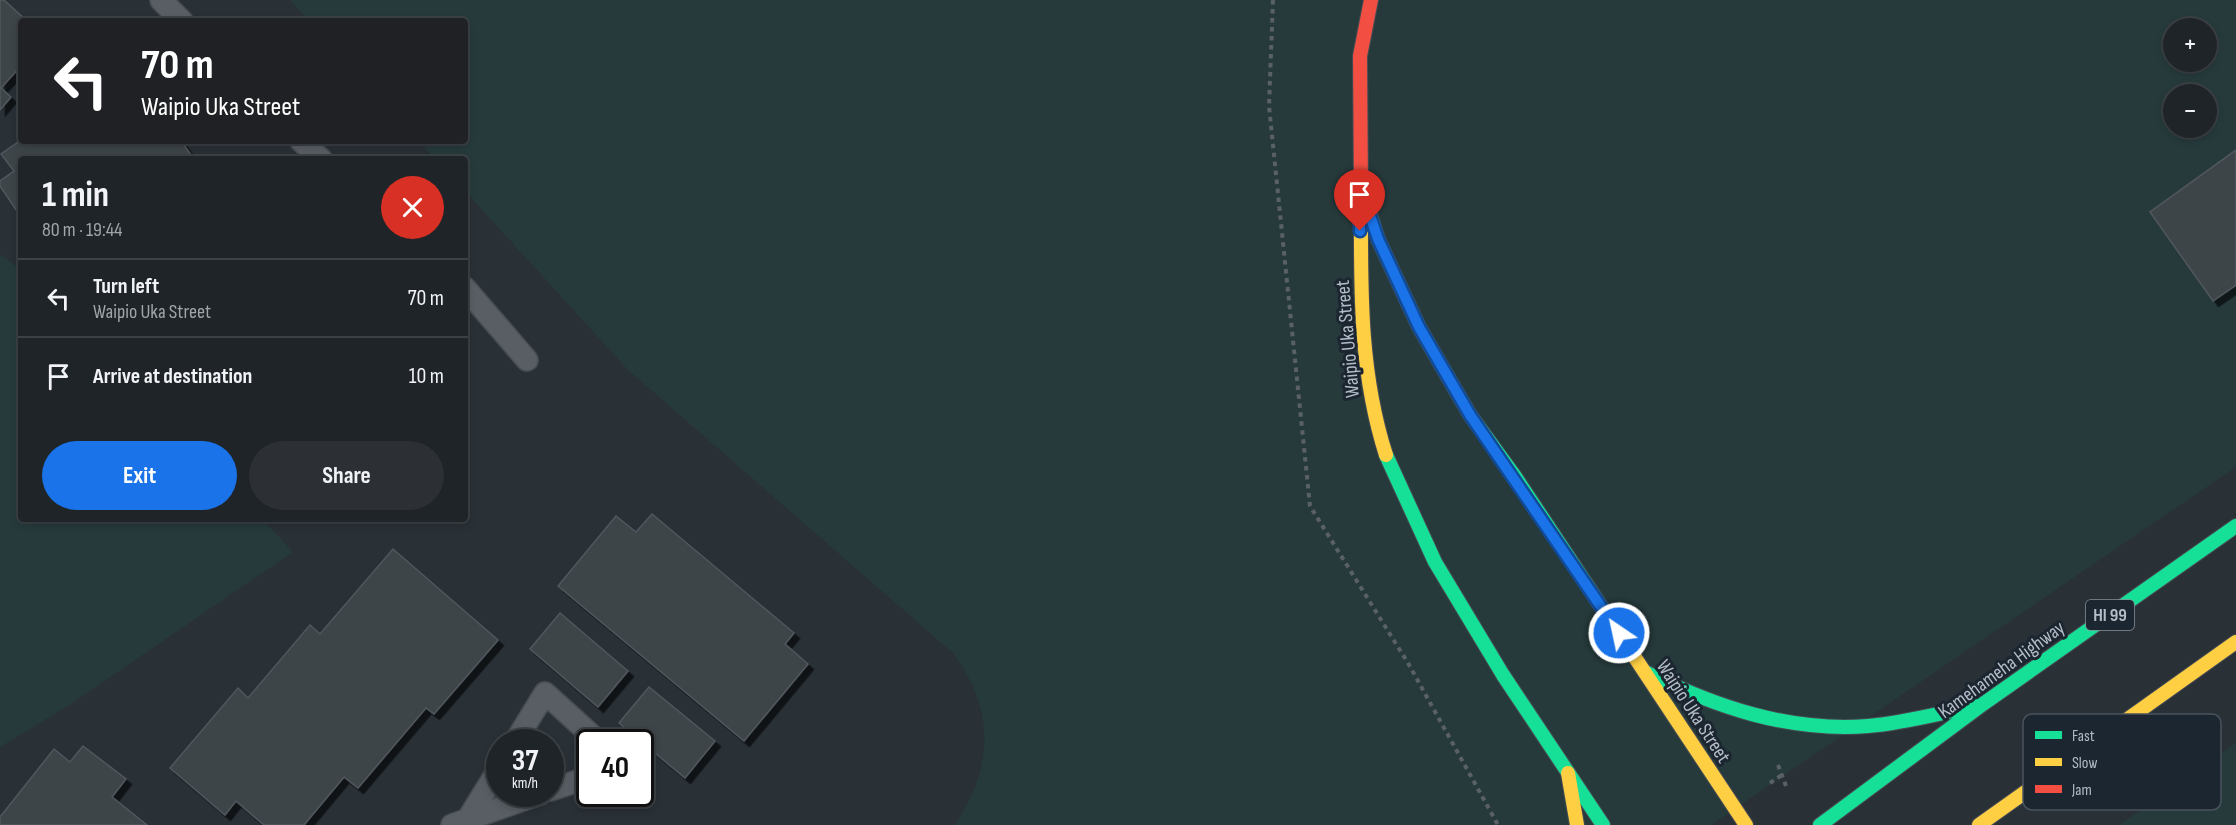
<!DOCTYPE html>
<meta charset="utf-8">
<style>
:root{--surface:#1f2428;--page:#2c3034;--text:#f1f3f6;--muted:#a1a4a8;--line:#3c4145;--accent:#1a73e8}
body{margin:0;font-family:"Sofia Sans Condensed",sans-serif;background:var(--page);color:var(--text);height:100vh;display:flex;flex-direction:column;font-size:22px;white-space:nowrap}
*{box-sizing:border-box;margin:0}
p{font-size:20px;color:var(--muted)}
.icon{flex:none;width:33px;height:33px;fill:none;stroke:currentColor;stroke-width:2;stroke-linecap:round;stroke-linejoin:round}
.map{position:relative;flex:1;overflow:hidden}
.side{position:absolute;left:18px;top:156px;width:450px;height:366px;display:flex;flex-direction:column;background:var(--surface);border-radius:6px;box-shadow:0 3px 9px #0003,0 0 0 2px var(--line)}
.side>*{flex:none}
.banner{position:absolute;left:18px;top:18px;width:450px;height:126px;border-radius:6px;box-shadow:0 3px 9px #0003,0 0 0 2px var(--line);background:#202124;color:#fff;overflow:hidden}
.tools{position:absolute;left:2163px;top:18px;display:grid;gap:12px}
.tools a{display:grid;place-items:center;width:54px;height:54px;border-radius:50%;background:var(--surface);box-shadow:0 3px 9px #0003,0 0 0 2px var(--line);font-size:30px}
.speed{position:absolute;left:486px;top:729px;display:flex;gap:12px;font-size:30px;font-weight:700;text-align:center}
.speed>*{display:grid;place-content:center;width:78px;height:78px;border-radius:50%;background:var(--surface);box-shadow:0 3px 9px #0003,0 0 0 2px var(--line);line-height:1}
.speed small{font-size:15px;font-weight:400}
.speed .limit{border:3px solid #111;border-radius:9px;background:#fff;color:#111}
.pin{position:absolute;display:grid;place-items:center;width:51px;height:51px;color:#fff;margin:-62px -26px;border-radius:50% 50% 50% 0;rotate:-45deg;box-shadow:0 0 6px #0007}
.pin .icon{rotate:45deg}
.me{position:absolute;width:66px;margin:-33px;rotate:326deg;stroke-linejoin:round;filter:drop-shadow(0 0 4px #0008)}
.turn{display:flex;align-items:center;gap:21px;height:126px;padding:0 24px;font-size:27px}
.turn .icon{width:78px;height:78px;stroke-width:2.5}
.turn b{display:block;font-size:42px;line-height:51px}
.round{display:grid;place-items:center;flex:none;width:63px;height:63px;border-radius:32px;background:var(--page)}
.head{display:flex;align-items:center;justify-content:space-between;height:102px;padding:0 24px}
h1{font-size:36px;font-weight:700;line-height:45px}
.button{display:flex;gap:12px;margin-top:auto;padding:12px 24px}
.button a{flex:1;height:69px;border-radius:36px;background:var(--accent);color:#fff;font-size:24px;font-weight:700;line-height:69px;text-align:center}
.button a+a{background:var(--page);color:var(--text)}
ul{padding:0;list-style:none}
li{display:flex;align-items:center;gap:18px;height:78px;padding:0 24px;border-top:2px solid var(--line)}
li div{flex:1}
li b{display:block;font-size:22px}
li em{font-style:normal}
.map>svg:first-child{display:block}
.green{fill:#263a3c;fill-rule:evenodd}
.building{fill:#3e444a;stroke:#51575e;stroke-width:1.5;filter:url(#shadow)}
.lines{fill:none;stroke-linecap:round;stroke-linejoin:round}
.lane-casing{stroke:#474c53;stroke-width:24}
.fast-casing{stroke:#474c53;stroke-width:16}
.slow-casing{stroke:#474c53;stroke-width:16}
.jam-casing{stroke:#474c53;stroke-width:16}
.path{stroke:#5a6166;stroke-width:4;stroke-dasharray:4.5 4.5;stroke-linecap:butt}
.lane{stroke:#595e64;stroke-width:21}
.fast{stroke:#16e098;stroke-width:14}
.slow{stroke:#ffcf43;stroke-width:14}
.jam{stroke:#f24e42;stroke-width:14}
.route-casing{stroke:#114b97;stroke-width:15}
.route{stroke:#1a73e8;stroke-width:10}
.labels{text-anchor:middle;stroke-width:6;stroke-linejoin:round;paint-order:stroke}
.shield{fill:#1c2631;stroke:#868f9b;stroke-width:1.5}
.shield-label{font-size:18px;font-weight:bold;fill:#b3bcc8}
.street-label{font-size:20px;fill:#b3bcc8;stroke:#1c2631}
.key{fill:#1c2631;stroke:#49535e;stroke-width:1.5}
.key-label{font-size:16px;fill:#b3bcc8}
</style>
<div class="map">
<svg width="2236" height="825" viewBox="0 0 2236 825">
<defs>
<filter id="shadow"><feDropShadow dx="5.5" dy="5.5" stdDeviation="0" flood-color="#0009"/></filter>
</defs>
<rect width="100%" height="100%" fill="#293036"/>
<g class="green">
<path d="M290,0H2236V467L1711,825H955C994,765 995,712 954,654L628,370L465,191V159H435L419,141H465V21H309ZM2174,28H2206V62H2174ZM2174,94H2206V128H2174Z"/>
<polygon points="0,254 21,270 21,519 262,519 293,552 71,704 0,747"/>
<polygon points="2236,743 2236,825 2119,825"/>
</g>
<g class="building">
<polygon points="0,0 4,0 27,21 21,21 21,66 1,88 11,97 0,110"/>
<polygon points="21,140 181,141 194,159 21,159 21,217 0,186 0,181 14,171 1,154"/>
<polygon points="2236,150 2236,285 2213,301 2150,212"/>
<polygon points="652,514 794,633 785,644 808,664 744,741 558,586 616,516 636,532"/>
<polygon points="393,549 498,640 434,714 426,708 358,788 344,777 304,825 264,825 236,801 225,815 170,768 238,688 248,698 310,625 320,634"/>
<polygon points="560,613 628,671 598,707 530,649"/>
<polygon points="649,687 715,741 685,778 619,723"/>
<polygon points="83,746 126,779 112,797 147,825 0,825 0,817 54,749 70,762"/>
</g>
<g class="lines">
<defs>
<g id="lane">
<polyline points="161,0 182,21"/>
<polyline points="301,141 321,159"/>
<polyline points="465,288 527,360"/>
<polyline points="515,742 545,693 599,742"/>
<polyline points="550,790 590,777"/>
<polyline points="469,817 500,767"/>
<polyline points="452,825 540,794"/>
</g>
<g id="fast">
<polyline points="1368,208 1378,239 1419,327 1470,415 1516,478 1624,641"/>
<polyline points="1386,455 1435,562 1503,675 1603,825"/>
<path d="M1645,672C1716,707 1788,732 1868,726C1905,723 1940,713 1976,706"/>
<polyline points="1820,825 1983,704 2236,526"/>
</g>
<g id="slow">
<path d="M1361,190C1361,281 1358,368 1386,455"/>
<polyline points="1624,641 1746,825"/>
<polyline points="1568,773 1577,825"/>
<polyline points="1979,825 2236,642"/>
</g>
<polyline id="jam" points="1361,190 1360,56 1371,0"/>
</defs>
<use href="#lane" class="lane-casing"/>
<use href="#fast" class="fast-casing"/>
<use href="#slow" class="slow-casing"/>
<use href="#jam" class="jam-casing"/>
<g class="path">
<polyline points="1273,0 1269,106 1310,506 1408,663 1498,825"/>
<polyline points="1778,765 1786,786"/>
<polyline points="1770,783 1782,775"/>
</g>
<use href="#lane" class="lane"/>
<use href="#fast" class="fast"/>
<use href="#slow" class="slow"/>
<use href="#jam" class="jam"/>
</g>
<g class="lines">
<defs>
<polyline id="route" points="1360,231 1359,183 1378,239 1419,327 1470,415 1619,633"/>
</defs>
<use href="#route" class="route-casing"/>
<use href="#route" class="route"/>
</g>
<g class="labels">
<rect class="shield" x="2086" y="600" width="48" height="30" rx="4.5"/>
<g class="shield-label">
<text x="2110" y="621">HI 99</text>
</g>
<g class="street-label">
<text transform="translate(1347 339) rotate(-95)" y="7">Waipio Uka Street</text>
<text transform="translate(2001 669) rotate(-36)" y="7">Kamehameha Highway</text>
<text transform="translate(1694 711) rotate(57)" y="7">Waipio Uka Street</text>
</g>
</g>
<rect x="2023" y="714" width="198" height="96" rx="9" class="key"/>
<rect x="2035" y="731" width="27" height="8" fill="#16e098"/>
<rect x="2035" y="758" width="27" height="8" fill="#ffcf43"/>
<rect x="2035" y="785" width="27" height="8" fill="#f24e42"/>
<g class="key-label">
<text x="2072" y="741">Fast</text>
<text x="2072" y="768">Slow</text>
<text x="2072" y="795">Jam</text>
</g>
</svg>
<div class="tools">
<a>+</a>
<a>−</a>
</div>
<div class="speed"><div>37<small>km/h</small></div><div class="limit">40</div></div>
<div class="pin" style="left:1360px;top:231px;background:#d93025"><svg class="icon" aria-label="arrive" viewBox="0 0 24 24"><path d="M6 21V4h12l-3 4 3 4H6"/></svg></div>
<svg class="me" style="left:1619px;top:633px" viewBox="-20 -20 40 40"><circle r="17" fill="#1a73e8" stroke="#fff" stroke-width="3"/><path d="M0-11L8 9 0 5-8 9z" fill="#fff"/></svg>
<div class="banner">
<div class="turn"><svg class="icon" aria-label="left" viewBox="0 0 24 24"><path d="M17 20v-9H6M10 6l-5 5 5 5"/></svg><div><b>70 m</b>Waipio Uka Street</div></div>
</div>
<section class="side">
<div class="head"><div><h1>1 min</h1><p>80 m · 19:44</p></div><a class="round" style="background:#d93025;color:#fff"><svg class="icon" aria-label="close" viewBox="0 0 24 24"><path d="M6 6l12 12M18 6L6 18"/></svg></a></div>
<ul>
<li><svg class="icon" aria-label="left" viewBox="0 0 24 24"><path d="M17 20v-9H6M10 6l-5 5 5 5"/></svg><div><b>Turn left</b><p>Waipio Uka Street</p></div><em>70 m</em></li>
<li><svg class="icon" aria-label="arrive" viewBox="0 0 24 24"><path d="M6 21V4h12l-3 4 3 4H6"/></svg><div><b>Arrive at destination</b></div><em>10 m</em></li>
</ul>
<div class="button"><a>Exit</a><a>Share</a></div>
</section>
</div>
